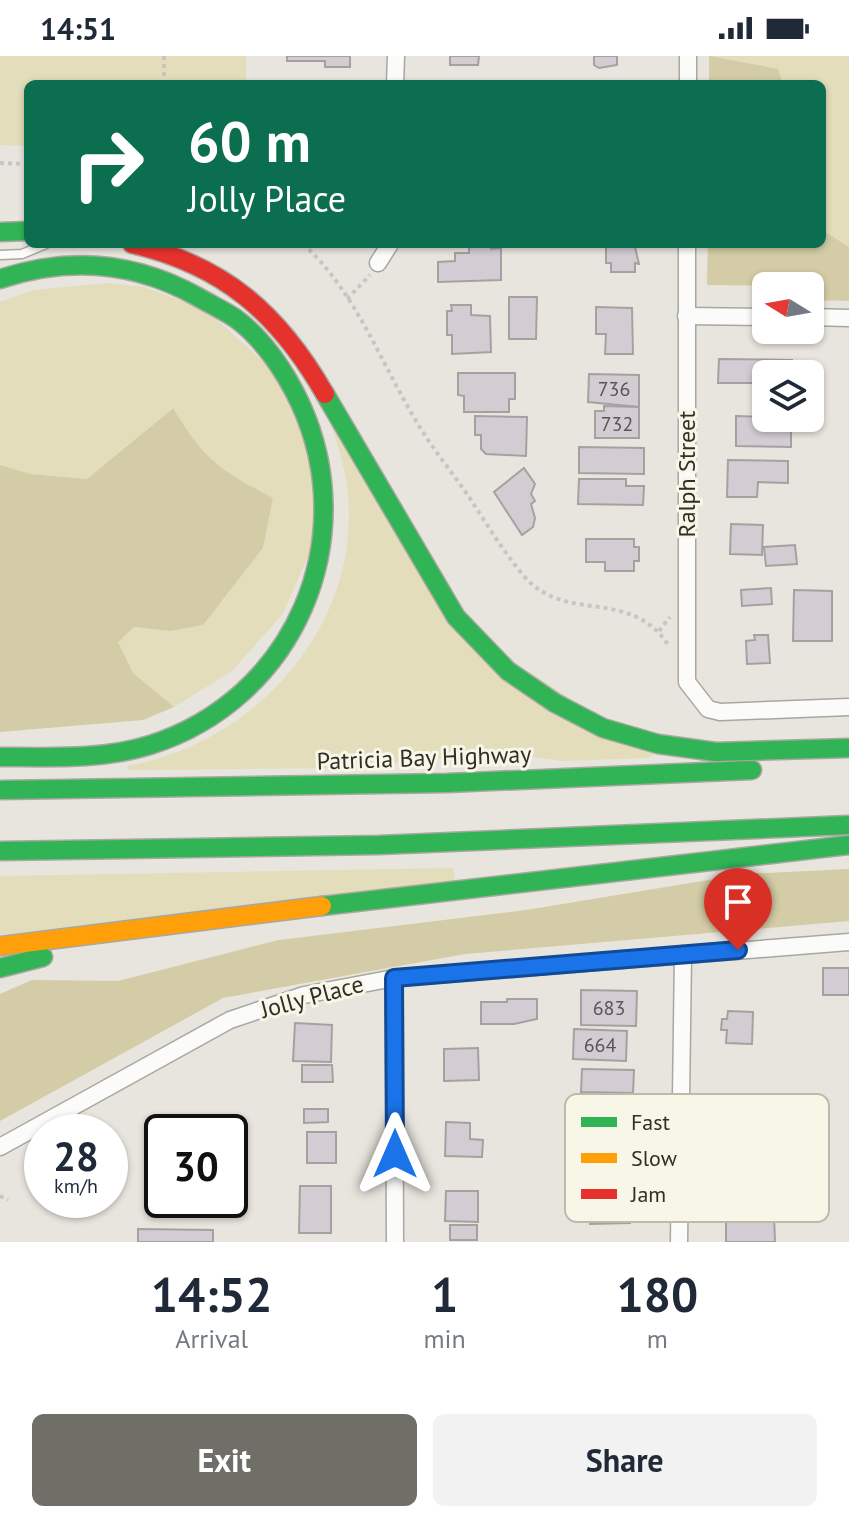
<!DOCTYPE html>
<style>
:root{--surface:#fff;--page:#f2f2f3;--text:#1f2937;--muted:#747a83;--accent:#6f6e67}
body{margin:0;font-family:"PT Sans",sans-serif;background:var(--page);color:var(--text);height:100vh;display:flex;flex-direction:column;font-size:30px;white-space:nowrap}
*{box-sizing:border-box;margin:0}
p{font-size:26px;color:var(--muted)}
.icon{flex:none;width:44px;height:44px;fill:none;stroke:currentColor;stroke-width:2;stroke-linecap:round;stroke-linejoin:round}
.map{position:relative;height:1186px;overflow:hidden}
.details{display:flex;flex-direction:column;background:var(--surface);flex:1}
.details>*{flex:none}
.banner{position:absolute;left:24px;top:24px;width:802px;height:168px;border-radius:12px;box-shadow:0 2px 6px #0004;background:#0b6e4f;color:#fff;overflow:hidden}
.needle{width:52px;rotate:281deg}
.buttons{position:absolute;left:752px;top:216px;display:grid;gap:16px}
.buttons a{display:grid;place-items:center;width:72px;height:72px;border-radius:12px;background:var(--surface);box-shadow:0 2px 6px #0004;font-size:40px}
.speed{position:absolute;left:24px;top:1058px;display:flex;gap:16px;font-size:40px;font-weight:700;text-align:center}
.speed>*{display:grid;place-content:center;width:104px;height:104px;border-radius:50%;background:var(--surface);box-shadow:0 2px 6px #0004;line-height:1}
.speed small{font-size:20px;font-weight:400}
.speed .limit{border:4px solid #111;border-radius:12px;background:#fff;color:#111}
.pin{position:absolute;display:grid;place-items:center;width:68px;height:68px;color:#fff;margin:-82px -34px;border-radius:50% 50% 50% 0;rotate:-45deg;box-shadow:0 0 8px #0007}
.pin .icon{rotate:45deg}
.me{position:absolute;width:88px;margin:-44px;rotate:0deg;stroke-linejoin:round;filter:drop-shadow(0 0 6px #0008)}
.turn{display:flex;align-items:center;gap:28px;height:168px;padding:0 32px;font-size:36px}
.turn .icon{width:104px;height:104px;stroke-width:2.5}
.turn b{display:block;font-size:56px;line-height:68px}
.eta{display:flex;justify-content:space-evenly;align-items:center;height:136px;text-align:center}
.eta b{font-size:48px;font-weight:600;line-height:56px}
.action{display:flex;gap:16px;margin-top:auto;padding:16px 32px}
.action a{flex:1;height:92px;border-radius:12px;background:var(--accent);color:#fff;font-size:32px;font-weight:600;line-height:92px;text-align:center}
.action a+a{background:var(--page);color:var(--text)}
.status{display:flex;justify-content:space-between;align-items:center;height:56px;padding:0 40px;background:var(--surface);direction:ltr}
.status svg{height:22px;fill:currentColor}
.map>svg:first-child{display:block}
.green{fill:#e3ddbb}
.forest{fill:#d3cca6}
.building{fill:#d3cdd3;stroke:#a4a2a1;stroke-width:2}
.lines{fill:none;stroke-linecap:round;stroke-linejoin:round}
.lane-casing{stroke:#a8a7a0;stroke-width:11}
.street-casing{stroke:#a8a7a0;stroke-width:19}
.fast-casing{stroke:#a8a7a0;stroke-width:21}
.slow-casing{stroke:#a8a7a0;stroke-width:21}
.jam-casing{stroke:#a8a7a0;stroke-width:21}
.path{stroke:#c7c6c4;stroke-width:4;stroke-dasharray:4 4;stroke-linecap:butt}
.lane{stroke:#fbfbfa;stroke-width:8}
.street{stroke:#fbfbfa;stroke-width:16}
.fast{stroke:#30b455;stroke-width:18}
.slow{stroke:#ff9f0a;stroke-width:18}
.jam{stroke:#e5322d;stroke-width:18}
.route-casing{stroke:#114b97;stroke-width:20}
.route{stroke:#1a73e8;stroke-width:14}
.labels{text-anchor:middle;stroke-width:6;stroke-linejoin:round;paint-order:stroke}
.number-label{font-size:20px;fill:#585653}
.street-label{font-size:24px;fill:#2f2e28;stroke:#f8f6e6}
.key{fill:#f8f6e6;stroke:#bcbaad;stroke-width:2}
.key-label{font-size:22px;fill:#2f2e28}
</style>
<div class="status"><b>14:51</b><svg viewBox="0 0 49 12"><path d="M0 12V9h3v3zM5 12V6h3v6zM10 12V3h3v9zM15 12V0h3v12zM26 1h20v11H26zM47 4h2v5h-2z"/></svg></div>
<div class="map">
<svg width="849" height="1186" viewBox="0 0 849 1186">
<rect width="100%" height="100%" fill="#e7e5dd"/>
<g class="green">
<polygon points="0,0 246,0 246,28 28,28 28,90 0,89"/>
<polygon points="709,0 849,0 849,244 810,230 707,229 708,188 822,188 822,28 709,28"/>
<path d="M108,227L144,231L205,253L276,317L319,421L311,494L282,559L232,615L174,651L133,617L117,586L134,571L170,575L223,544L263,492L273,442C220,414 204,403 172,352L87,423L30,418L0,409V246L34,234Z"/>
<path d="M325,351L454,567L655,698L648,702L563,705L504,697L337,712L129,714L127,710C254,688 360,572 348,439C345,408 335,380 325,351Z"/>
<polygon points="453,812 455,825 0,879 0,820"/>
</g>
<g class="forest">
<polygon points="709,0 778,13 783,28 709,28"/>
<polygon points="822,174 849,191 849,245 810,244 810,230 707,229 708,188 822,188"/>
<path d="M173,352C204,404 220,414 273,442L263,492L203,569L170,575L134,571L118,586L133,617L174,651L143,664L0,676V409L30,418L87,423Z"/>
<polygon points="849,813 849,865 465,898 223,942 0,1065 0,938 32,924 118,925 279,884 526,854 745,818"/>
</g>
<g class="building">
<polygon points="287,0 350,0 350,11 325,11 325,5 287,5"/>
<polygon points="450,0 479,0 478,9 450,9"/>
<polygon points="594,0 617,0 617,9 599,12 594,9"/>
<polygon points="469,188 491,188 491,193 501,192 501,224 438,226 438,206 455,205 455,197 469,197"/>
<polygon points="606,190 635,191 639,208 635,207 635,216 611,216 611,207 606,207"/>
<polygon points="509,241 537,241 536,283 509,283"/>
<polygon points="451,249 471,249 471,259 490,260 491,296 452,298 452,279 447,279 447,255 452,255"/>
<polygon points="596,251 632,252 633,298 605,298 606,278 596,278"/>
<polygon points="719,303 792,304 792,318 766,318 766,327 718,327"/>
<polygon points="458,317 515,317 515,343 509,343 509,356 464,356 464,340 458,339"/>
<polygon points="589,318 639,319 639,351 588,346"/>
<polygon points="604,350 639,351 639,382 595,382 595,355 604,355"/>
<polygon points="475,360 527,361 526,400 486,398 481,393 481,379 475,379"/>
<polygon points="736,360 791,362 791,391 736,390"/>
<polygon points="579,391 644,392 644,418 579,417"/>
<polygon points="728,404 788,405 788,427 758,426 757,441 727,441"/>
<polygon points="524,412 535,428 531,438 535,445 531,448 535,462 533,471 522,479 494,436"/>
<polygon points="579,423 626,423 626,430 644,430 643,449 578,448"/>
<polygon points="731,468 763,469 762,499 730,498"/>
<polygon points="586,483 634,483 634,491 639,491 639,505 634,505 634,515 605,515 605,506 586,506"/>
<polygon points="795,489 797,508 766,510 764,491"/>
<polygon points="771,532 772,548 742,550 741,534"/>
<polygon points="794,534 832,535 832,585 793,585"/>
<polygon points="754,579 768,579 770,607 747,608 746,585 755,584"/>
<rect x="823" y="912" width="26" height="27"/>
<polygon points="581,934 637,935 636,970 581,969"/>
<polygon points="507,943 537,943 537,963 514,968 481,968 481,946 507,946"/>
<polygon points="728,955 753,956 752,988 726,987 727,974 721,974 722,963 727,963"/>
<polygon points="295,967 332,969 331,1006 293,1005"/>
<polygon points="574,973 627,975 626,1005 573,1003"/>
<polygon points="478,992 479,1024 444,1025 444,993"/>
<polygon points="302,1009 332,1009 333,1026 302,1026"/>
<polygon points="582,1013 634,1014 633,1037 581,1036"/>
<polygon points="304,1053 328,1053 328,1066 304,1067"/>
<polygon points="446,1066 470,1067 470,1083 483,1084 482,1101 445,1100"/>
<rect x="307" y="1076" width="29" height="31"/>
<polygon points="300,1130 331,1130 331,1177 299,1177"/>
<polygon points="446,1135 478,1135 478,1166 445,1165"/>
<polygon points="589,1137 629,1137 630,1167 590,1168"/>
<polygon points="774,1159 775,1186 726,1186 726,1160"/>
<rect x="450" y="1169" width="27" height="15"/>
<polygon points="138,1173 213,1174 213,1186 138,1186"/>
</g>
<g class="lines">
<defs>
<polyline id="lane" points="0,199 22,198 46,188"/>
<g id="street">
<polyline points="395,28 396,0"/>
<polyline points="688,28 688,0"/>
<polyline points="687,188 687,626 708,653 720,656 849,651"/>
<polyline points="378,207 390,188"/>
<polyline points="686,260 766,261"/>
<polyline points="810,261 849,262"/>
<polyline points="394,922 395,1186"/>
<polyline points="0,1091 230,964 304,939 394,922 849,886"/>
<polyline points="679,1186 683,898"/>
</g>
<g id="fast">
<polyline points="0,176 28,175"/>
<path d="M0,223C69,200 134,205 198,241C210,248 223,254 235,262C263,282 286,317 300,347C363,483 295,643 150,689C102,704 50,701 0,701"/>
<polyline points="325,338 456,561 508,615 555,647 603,672 658,688 716,696 849,692"/>
<polyline points="0,734 447,727 752,714"/>
<polyline points="0,795 379,789 849,769"/>
<polyline points="322,850 849,789"/>
<polyline points="0,912 43,901"/>
</g>
<polyline id="slow" points="0,890 322,850"/>
<path id="jam" d="M132,188C224,209 279,258 325,338"/>
</defs>
<use href="#lane" class="lane-casing"/>
<use href="#street" class="street-casing"/>
<use href="#fast" class="fast-casing"/>
<use href="#slow" class="slow-casing"/>
<use href="#jam" class="jam-casing"/>
<g class="path">
<polyline points="164,0 164,28"/>
<polyline points="0,107 28,108"/>
<path d="M303,188C357,236 383,313 421,373C435,396 452,416 467,438C485,465 502,494 523,519C566,570 629,529 669,590"/>
<polyline points="347,243 370,219"/>
<polyline points="659,575 670,561"/>
<polyline points="0,1140 8,1144"/>
</g>
<use href="#lane" class="lane"/>
<use href="#street" class="street"/>
<use href="#fast" class="fast"/>
<use href="#slow" class="slow"/>
<use href="#jam" class="jam"/>
</g>
<g class="lines">
<defs>
<polyline id="route" points="395,1098 394,922 738,894"/>
</defs>
<use href="#route" class="route-casing"/>
<use href="#route" class="route"/>
</g>
<g class="labels">
<g class="number-label">
<text x="614" y="340">736</text>
<text x="617" y="375">732</text>
<text x="609" y="959">683</text>
<text x="600" y="996">664</text>
</g>
<g class="street-label">
<text transform="translate(687 418) rotate(-90)" y="8">Ralph Street</text>
<text transform="translate(424 702) rotate(-2)" y="8">Patricia Bay Highway</text>
<text transform="translate(312 941) rotate(-15)" y="8">Jolly Place</text>
</g>
</g>
<rect x="565" y="1038" width="264" height="128" rx="12" class="key"/>
<rect x="581" y="1061" width="36" height="10" fill="#30b455"/>
<rect x="581" y="1097" width="36" height="10" fill="#ff9f0a"/>
<rect x="581" y="1133" width="36" height="10" fill="#e5322d"/>
<g class="key-label">
<text x="631" y="1074">Fast</text>
<text x="631" y="1110">Slow</text>
<text x="631" y="1146">Jam</text>
</g>
</svg>
<div class="buttons">
<a><svg class="needle" viewBox="-14 -14 28 28"><path d="M0-13l5 13h-10z" fill="#e53935"/><path d="M0 13l5-13h-10z" fill="#747a83"/></svg></a>
<a><svg class="icon" aria-label="layers" viewBox="0 0 24 24"><path d="M12 4l9 5-9 5-9-5zM3 14l9 5 9-5"/></svg></a>
</div>
<div class="speed"><div>28<small>km/h</small></div><div class="limit">30</div></div>
<div class="pin" style="left:738px;top:894px;background:#d93025"><svg class="icon" aria-label="arrive" viewBox="0 0 24 24"><path d="M6 21V4h12l-3 4 3 4H6"/></svg></div>
<svg class="me" style="left:395px;top:1098px" viewBox="-20 -20 40 40"><path d="M0-17L14 15 0 8-14 15z" fill="#1a73e8" stroke="#fff" stroke-width="4"/></svg>
<div class="banner">
<div class="turn"><svg class="icon" aria-label="right" viewBox="0 0 24 24"><path d="M7 20v-9h11M14 6l5 5-5 5"/></svg><div><b>60 m</b>Jolly Place</div></div>
</div>
</div>
<section class="details">
<div class="eta">
<div><b>14:52</b><p>Arrival</p></div>
<div><b>1</b><p>min</p></div>
<div><b>180</b><p>m</p></div>
</div>
<div class="action"><a>Exit</a><a>Share</a></div>
</section>
